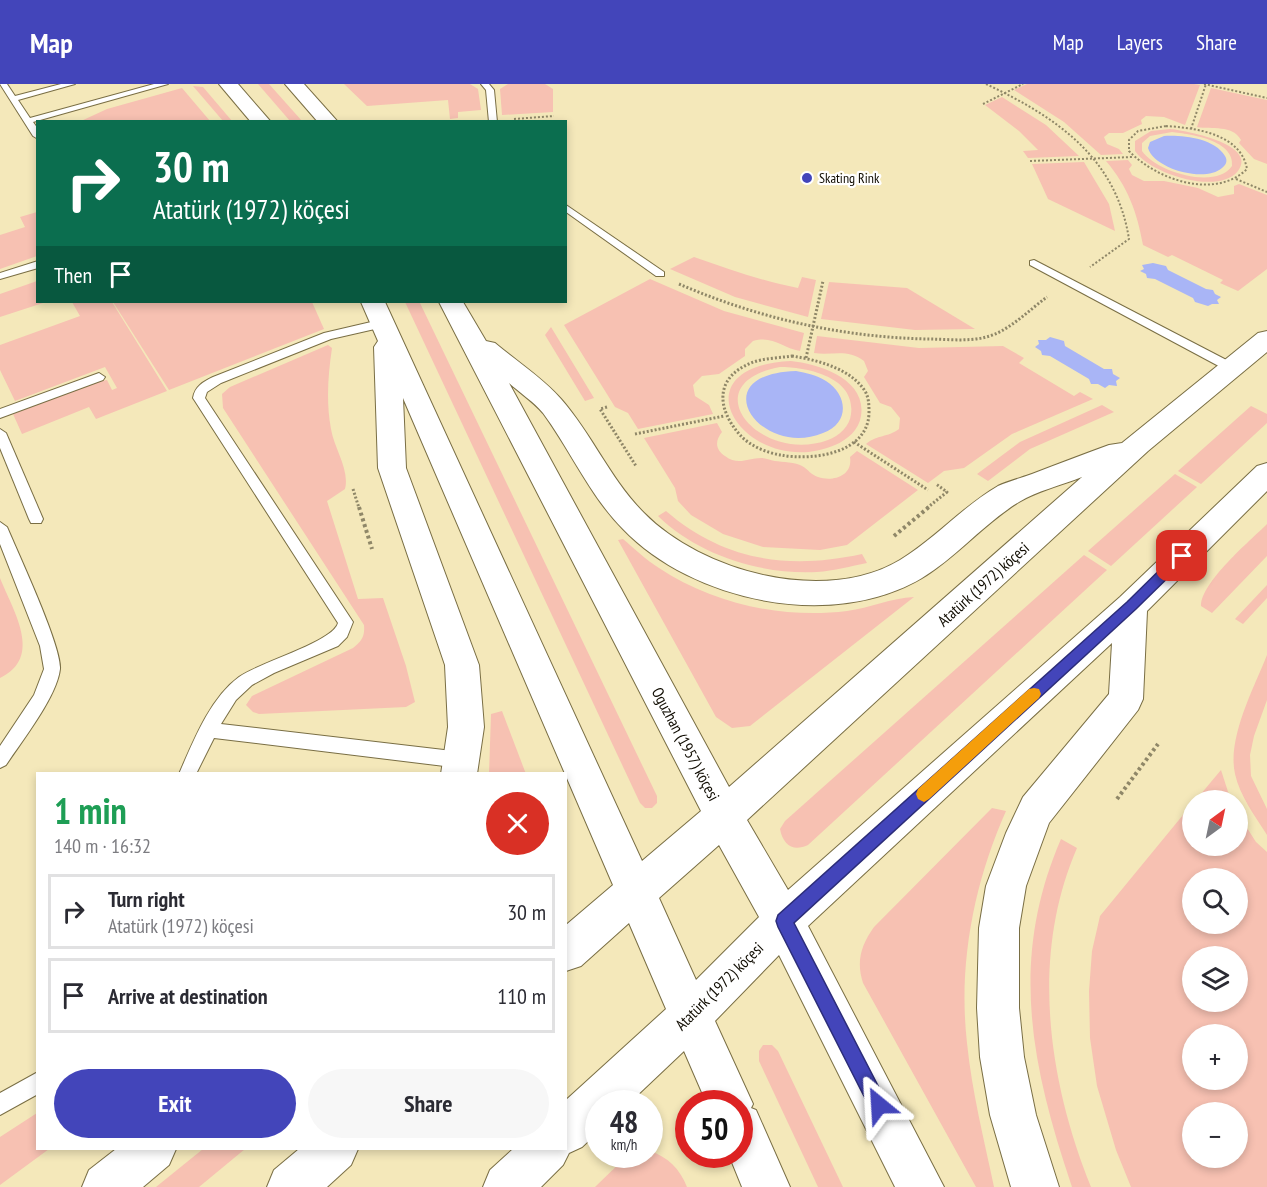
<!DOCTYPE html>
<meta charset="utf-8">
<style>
:root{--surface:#fff;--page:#f7f7f7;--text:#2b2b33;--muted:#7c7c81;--line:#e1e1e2;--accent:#4345ba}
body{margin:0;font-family:"PT Sans Narrow",sans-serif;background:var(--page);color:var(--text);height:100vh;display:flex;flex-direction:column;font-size:22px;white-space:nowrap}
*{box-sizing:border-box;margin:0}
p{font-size:20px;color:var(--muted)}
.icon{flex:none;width:33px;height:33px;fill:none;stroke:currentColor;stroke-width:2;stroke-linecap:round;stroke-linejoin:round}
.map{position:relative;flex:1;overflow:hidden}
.drawer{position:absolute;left:36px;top:688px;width:531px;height:378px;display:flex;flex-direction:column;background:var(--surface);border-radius:0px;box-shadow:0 3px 9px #0003}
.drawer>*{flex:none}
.banner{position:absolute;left:36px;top:36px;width:531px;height:183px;border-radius:0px;box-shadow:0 3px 9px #0003;background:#0b6e4f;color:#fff;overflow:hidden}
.needle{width:39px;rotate:33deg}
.tools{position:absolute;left:1182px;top:706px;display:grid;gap:12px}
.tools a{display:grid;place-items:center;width:66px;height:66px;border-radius:50%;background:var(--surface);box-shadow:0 3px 9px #0003;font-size:30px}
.speed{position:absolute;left:585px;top:1006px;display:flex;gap:12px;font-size:30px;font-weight:700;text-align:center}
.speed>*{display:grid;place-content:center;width:78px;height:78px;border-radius:50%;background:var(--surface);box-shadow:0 3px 9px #0003;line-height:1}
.speed small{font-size:15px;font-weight:400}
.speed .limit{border:9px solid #d22;background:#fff;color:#111}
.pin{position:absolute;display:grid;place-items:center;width:51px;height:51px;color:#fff;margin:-26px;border-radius:12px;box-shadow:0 3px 9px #0006}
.me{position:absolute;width:66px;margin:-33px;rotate:333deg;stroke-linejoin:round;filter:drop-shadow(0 0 4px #0008)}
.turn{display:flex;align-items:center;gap:21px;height:126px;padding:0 18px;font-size:27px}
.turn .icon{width:78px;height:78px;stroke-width:2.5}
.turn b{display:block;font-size:42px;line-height:51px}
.then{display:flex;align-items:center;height:57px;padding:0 18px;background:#0003;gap:12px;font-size:22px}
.round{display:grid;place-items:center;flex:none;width:63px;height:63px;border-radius:32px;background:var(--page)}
.summary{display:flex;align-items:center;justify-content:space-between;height:102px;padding:0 18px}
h1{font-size:36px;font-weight:700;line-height:45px;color:#1e9e55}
.cta{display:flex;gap:12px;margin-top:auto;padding:12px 18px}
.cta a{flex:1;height:69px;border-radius:36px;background:var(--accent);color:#fff;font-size:24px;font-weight:700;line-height:69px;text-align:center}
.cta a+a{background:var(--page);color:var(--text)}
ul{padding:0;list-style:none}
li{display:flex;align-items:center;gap:18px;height:75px;margin:0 12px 9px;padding:0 6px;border:3px solid var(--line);border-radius:0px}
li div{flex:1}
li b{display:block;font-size:22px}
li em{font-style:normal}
header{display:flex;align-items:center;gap:36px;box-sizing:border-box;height:84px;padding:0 30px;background:var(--accent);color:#fff}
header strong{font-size:28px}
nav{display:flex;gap:33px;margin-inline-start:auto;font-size:21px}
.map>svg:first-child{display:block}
.green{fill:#f7c1b2;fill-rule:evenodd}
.water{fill:#a9b5f6}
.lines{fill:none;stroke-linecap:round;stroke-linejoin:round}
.lane-casing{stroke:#796e44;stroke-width:2}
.secondary-casing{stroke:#796e44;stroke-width:2}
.path-far2{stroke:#8f8768;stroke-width:2;stroke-dasharray:2 2;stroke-linecap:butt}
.path-far1{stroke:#8f8768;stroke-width:3;stroke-dasharray:2 2;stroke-linecap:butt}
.path{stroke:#8f8768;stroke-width:4;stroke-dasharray:3 3;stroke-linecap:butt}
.lane{fill:#fff;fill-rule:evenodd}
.secondary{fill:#fff;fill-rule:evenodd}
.route{fill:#4345ba;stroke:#2c2d79;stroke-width:1.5}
.slow{fill:#f59e0b}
.poi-dot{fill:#4345ba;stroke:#fff;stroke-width:2}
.labels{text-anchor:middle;stroke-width:4.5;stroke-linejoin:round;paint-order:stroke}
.far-poi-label{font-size:14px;fill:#0f0b00;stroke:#fff;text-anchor:start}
.street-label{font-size:16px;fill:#0f0b00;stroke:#fff}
</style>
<header>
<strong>Map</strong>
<nav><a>Map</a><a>Layers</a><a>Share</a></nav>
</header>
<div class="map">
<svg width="1267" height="1103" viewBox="0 0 1267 1103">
<rect width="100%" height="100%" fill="#f4e8ba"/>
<g class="green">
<polygon points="258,0 269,0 302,37 290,37"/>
<polygon points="344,0 470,0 478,5 481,26 458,28 458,34 450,35 448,16 367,22"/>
<polygon points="508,0 545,0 553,5 553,28 502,31 500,5"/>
<polygon points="1027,0 1194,0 1200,1 1185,41 1164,33 1146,32 1141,36 1142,40 1123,49 1109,49 1104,53 1107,60 1119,65 1123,70 1101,71 1064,38 1014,6"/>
<polygon points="193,2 203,3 232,37 223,37"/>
<polygon points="182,4 210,37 81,37 107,25"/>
<path d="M1211,4L1267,16V80L1254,75L1239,59L1241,56C1232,40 1212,46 1197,43Z"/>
<polygon points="1002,13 1046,41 1079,72 1028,74 1023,67 1038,66 1019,47 985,21"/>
<path d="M1170,45C1183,46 1259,60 1238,87C1218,112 1149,89 1135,67V57L1151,47ZM1172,48C1190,50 1235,56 1232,82C1216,106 1156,88 1142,67V59L1150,52Z"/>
<path d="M1128,76L1132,81L1129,85L1132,91L1144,97H1164L1198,104L1218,113L1234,110V102L1239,100L1267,111V185L1238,207L1220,199L1223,196L1172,171L1168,173L1143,161C1137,128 1128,103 1106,77Z"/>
<polygon points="1084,78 1109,120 1115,147 1048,115 1032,80"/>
<polygon points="37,128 37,172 0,185 0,151 25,143 20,133"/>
<path d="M694,173C728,185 762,197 798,204L802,193L816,196L808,233L735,213L670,185Z"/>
<path d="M650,195L724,227L804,249L800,267C782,264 773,251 753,257L745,265V272L719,290L702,292L693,301L695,312L709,321L713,330L638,345L628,329L615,323L564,241Z"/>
<polygon points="37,197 38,218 46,218 0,233 0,210"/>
<polygon points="829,198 907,204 975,245 915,246 821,235"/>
<polygon points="72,218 112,218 167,307 96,335 89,323 22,350 13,330 96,298 107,296 112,306 117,304 105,283 15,317 0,286 0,261 80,232"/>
<polygon points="113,218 312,218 324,245 169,306"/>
<polygon points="405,218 420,219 657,712 657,719 652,724 645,724 640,719"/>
<polygon points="551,243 594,314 585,317 545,251"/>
<path d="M817,252L919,264L1003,262L1024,274L1019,279L1074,312L1080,308L1093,315L1012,350L964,384L944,387L928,399L866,360C878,350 887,354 899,345L900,334L891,323L880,319L864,293L868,287L864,277C847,264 832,272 814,269Z"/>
<path d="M328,261L332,264C328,291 326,318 331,345C334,364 350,386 345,405L327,417L358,515L383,514L406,582L415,618L406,623L259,630L253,628L246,621L252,612L353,564C362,557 365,552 364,541L223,324L222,310L230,303Z"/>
<path d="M791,277C819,280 867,295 861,332C859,346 847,356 835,361C749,398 669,283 791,277ZM780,283C807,283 856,293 851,330C850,342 839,352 828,356C760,381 691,300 780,283Z"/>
<polygon points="1102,321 1114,328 1030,365 988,397 977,390 1020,358"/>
<polygon points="1251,322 1267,330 1267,339 1201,400 1178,387"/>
<path d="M717,339L722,348C715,357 715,365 725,372C738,382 748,374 761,374C765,374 770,376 775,377C782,378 796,378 802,382C808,385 811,391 818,393C833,398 853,392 850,373L857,367L918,406L847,461L820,466L763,463L723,450L691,431L678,417L675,404L644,354Z"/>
<polygon points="1175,390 1197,403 1111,482 1088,467"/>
<path d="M666,427C724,477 789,486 862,470L867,479C851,482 834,487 817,488C761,491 698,471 658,432Z"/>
<path d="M1267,440V472L1212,529L1201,522C1201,498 1250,457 1267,440Z"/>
<path d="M623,455C635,465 646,476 659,484C713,520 783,535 847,527C870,524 891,514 914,513L750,642L732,644L716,633L618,456Z"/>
<path d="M1084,471L1107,486L808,761C793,768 783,761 780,745L785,737Z"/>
<path d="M0,494C13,527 44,573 0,594Z"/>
<polygon points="1267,501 1267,514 1243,540 1235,535"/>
<path d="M1267,571V616L1254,652L1250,671L1251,692L1267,725V751C1255,732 1240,712 1235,690C1227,654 1254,604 1267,571Z"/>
<polygon points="502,627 526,690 489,690 491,630"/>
<polygon points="1221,686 1231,717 1195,717"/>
<path d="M1192,720V762H1238V730L1256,758L1267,768V1103H1131L1116,1066L1097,1002L1090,954L1089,907L1092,867L1100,832ZM1192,795H1238V840H1192ZM1192,873H1238V918H1192ZM1192,951H1238V996H1192ZM1192,1029H1238V1074H1192Z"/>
<path d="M992,724L1006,727C974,799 958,880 967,959C972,1008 984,1055 994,1103H976L863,899C856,878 861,861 874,843Z"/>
<path d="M1061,755L1077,764C1030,872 1048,996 1091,1103H1072L1071,1100C1031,981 1009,875 1061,755Z"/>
<polygon points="763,961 772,961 778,967 843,1103 818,1103 759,977 759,967"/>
<polygon points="37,1029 38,1065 49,1065 0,1101 0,1053"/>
<polygon points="203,1065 245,1065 199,1103 156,1103"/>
<path d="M650,1067C668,1073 680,1085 687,1103H595L628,1071H650Z"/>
</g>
<g class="water">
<path d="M1164,52C1183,51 1214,54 1225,72C1228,77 1226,81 1222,84C1205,99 1154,85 1148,64L1150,58Z"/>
<polygon points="1153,179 1166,182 1168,186 1206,205 1213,206 1215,210 1221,213 1217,216 1219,220 1212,220 1208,222 1195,218 1193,214 1155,195 1147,194 1146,190 1140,187 1144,185 1142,181"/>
<polygon points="1050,253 1064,257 1065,262 1104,285 1112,285 1113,290 1120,294 1116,297 1117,302 1109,301 1105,304 1098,300 1091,300 1089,295 1050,272 1042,271 1041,267 1035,263 1039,260 1038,256 1046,256"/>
<path d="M796,287C806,289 817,291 826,297C848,311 850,339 823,349C760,375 701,290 796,287Z"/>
</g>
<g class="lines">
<defs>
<g id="lane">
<polygon points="0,0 7,0 15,12 61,0 75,0 18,16 30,34 154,0 168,0 33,38 38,45 38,55 33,52"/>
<polygon points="481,0 489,0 494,6 497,38 489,38 486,6"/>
<polygon points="566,121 664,188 664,192 656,192 566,128"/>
<polygon points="1034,176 1236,281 1238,284 1236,287 1228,287 1030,181 1030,177"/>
<polygon points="38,177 38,184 0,195 0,189"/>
<path d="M384,235L388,236V242L331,255L221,299L207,308L205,314L353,538L347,553L338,562L274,589L252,601L236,616L221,640L461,668L467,671L469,676L467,681L461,684L214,654L196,690H179C193,658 210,614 239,593C260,578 333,558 338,539L195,317L193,314C195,302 203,298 213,293L324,249Z"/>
<polygon points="99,289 105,293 103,296 0,334 0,325"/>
<polygon points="0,345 6,349 43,435 41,439 31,439 29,435 0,364"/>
<path d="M0,438L7,443C18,469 62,563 60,585C57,613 21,658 6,681L0,684V662L34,611L44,585L40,562L0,460Z"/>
<polygon points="38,988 38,1010 0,1031 0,1009"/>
</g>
<g id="secondary">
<polygon points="219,0 238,0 271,38 251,38"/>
<polygon points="285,0 304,0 338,38 318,38"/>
<path d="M361,218H385L642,777L701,727L439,218H463L486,257L495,259C516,277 543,294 561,315C592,350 610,395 644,429C702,488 825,521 900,476C935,455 963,422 998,402C1009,397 1021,394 1032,390C1058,380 1084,370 1109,361L1122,359L1258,249L1267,247V268L1148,367L747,736L788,806L1120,513L1257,382L1267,379V407L1147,527L1143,615L1138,626L1049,739L1026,802L1019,844V924L1024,973L1036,1031L1059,1103H1011L990,1031L980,973L977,924L979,844L986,802L1006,749L1023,713L1109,610L1112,559L808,842L944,1103H895L779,871L715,937L753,1020L751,1024L756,1026L790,1103H742L729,1071H740V1020H707L684,967L628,1020H598V1048L582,1063L569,1069L563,1081L541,1103H483L490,1086L513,1065H566V1016L666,925L629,839L581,882L566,887V841L613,801L403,314L406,384L479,581L484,643L477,690H441L448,643L445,581L378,384L374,263L378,257ZM509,299C520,309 534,318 543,329C571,367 590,412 623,445C693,518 833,547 922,494C957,473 984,439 1019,418C1037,407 1062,401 1082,393L729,703ZM719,761L759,833L696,896L659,814Z"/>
<polygon points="116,1065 176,1065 169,1081 143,1103 82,1103 89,1086"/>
<polygon points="299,1065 358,1065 351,1081 327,1103 267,1103 274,1086"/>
</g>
</defs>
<use href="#lane" class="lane-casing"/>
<use href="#secondary" class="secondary-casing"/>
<g class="path-far2">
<path d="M986,0C1056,33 1116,73 1129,155L1090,183"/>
<polyline points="1204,0 1267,14"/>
<polyline points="983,20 1023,0"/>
<polyline points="514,35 554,32"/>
<path d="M1166,42C1196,44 1241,50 1247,85C1215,116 1157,96 1129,67V56L1138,47Z"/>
<polyline points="1191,45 1206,0"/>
<polyline points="1030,77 1133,73"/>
<polyline points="1236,95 1267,108"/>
</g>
<g class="path-far1">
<path d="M679,200C758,234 840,253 927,255C946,255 968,258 986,253C1008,248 1029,226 1047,213"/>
<path d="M792,272C817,276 850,284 865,307C869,314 869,321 869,329C868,370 811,377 781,371C767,369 750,362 740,351C717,325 714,294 751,279C763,274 779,274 792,272Z"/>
<polyline points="806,274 823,197"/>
<polyline points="607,323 600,325 636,382"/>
<polyline points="635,350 724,332"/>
<polyline points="854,358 928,406"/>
<polyline points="353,405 359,424"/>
<polyline points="927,424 947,408 936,400"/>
</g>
<g class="path">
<polyline points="359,423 372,465"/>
<polyline points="894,452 929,423"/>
<polyline points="1117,715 1158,660"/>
</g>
<use href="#lane" class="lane"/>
<use href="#secondary" class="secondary"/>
</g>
<polygon class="route" points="1182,467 1189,472 1187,475 1136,525 794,839 888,1021 885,1028 879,1031 872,1028 778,843 776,837 778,831 1127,518 1178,468"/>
<polygon class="slow" points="1034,604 1039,605 1041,610 1039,614 929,715 924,718 918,715 916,710 918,705 1029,605"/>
<circle class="poi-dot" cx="807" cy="94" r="6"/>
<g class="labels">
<g class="far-poi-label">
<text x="819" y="99">Skating Rink</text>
</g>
<g class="street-label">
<text transform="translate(983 500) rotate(-42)" y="6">Atatürk (1972) köçesi</text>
<text transform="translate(686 660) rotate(62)" y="6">Oguzhan (1957) köçesi</text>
<text transform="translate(719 902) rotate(-45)" y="6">Atatürk (1972) köçesi</text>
</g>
</g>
</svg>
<div class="tools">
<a><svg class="needle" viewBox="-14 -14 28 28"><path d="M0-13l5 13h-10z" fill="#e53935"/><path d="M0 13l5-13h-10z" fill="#7c7c81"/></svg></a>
<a><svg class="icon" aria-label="search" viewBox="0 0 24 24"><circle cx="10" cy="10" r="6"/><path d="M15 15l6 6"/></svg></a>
<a><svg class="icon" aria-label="layers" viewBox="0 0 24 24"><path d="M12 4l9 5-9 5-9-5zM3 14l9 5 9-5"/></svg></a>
<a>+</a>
<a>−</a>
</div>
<div class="speed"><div>48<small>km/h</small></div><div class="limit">50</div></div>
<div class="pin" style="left:1182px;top:472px;background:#d93025"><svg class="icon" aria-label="arrive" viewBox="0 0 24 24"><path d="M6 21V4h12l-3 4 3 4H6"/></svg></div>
<svg class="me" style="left:879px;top:1021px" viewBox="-20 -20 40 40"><path d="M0-17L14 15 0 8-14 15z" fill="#4345ba" stroke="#fff" stroke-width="4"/></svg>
<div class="banner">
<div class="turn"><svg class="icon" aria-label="right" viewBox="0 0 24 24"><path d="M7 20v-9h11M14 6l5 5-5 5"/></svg><div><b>30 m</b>Atatürk (1972) köçesi</div></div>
<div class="then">Then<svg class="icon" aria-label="arrive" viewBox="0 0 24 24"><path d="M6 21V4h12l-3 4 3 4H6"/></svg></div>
</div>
<section class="drawer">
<div class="summary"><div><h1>1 min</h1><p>140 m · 16:32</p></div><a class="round" style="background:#d93025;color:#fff"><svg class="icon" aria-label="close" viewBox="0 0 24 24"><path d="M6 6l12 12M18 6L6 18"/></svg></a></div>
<ul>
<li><svg class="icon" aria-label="right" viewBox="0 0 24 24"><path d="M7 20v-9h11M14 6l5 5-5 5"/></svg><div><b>Turn right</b><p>Atatürk (1972) köçesi</p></div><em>30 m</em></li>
<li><svg class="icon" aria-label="arrive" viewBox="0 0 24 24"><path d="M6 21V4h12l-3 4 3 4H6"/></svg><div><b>Arrive at destination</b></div><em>110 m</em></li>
</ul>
<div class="cta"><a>Exit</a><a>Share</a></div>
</section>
</div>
